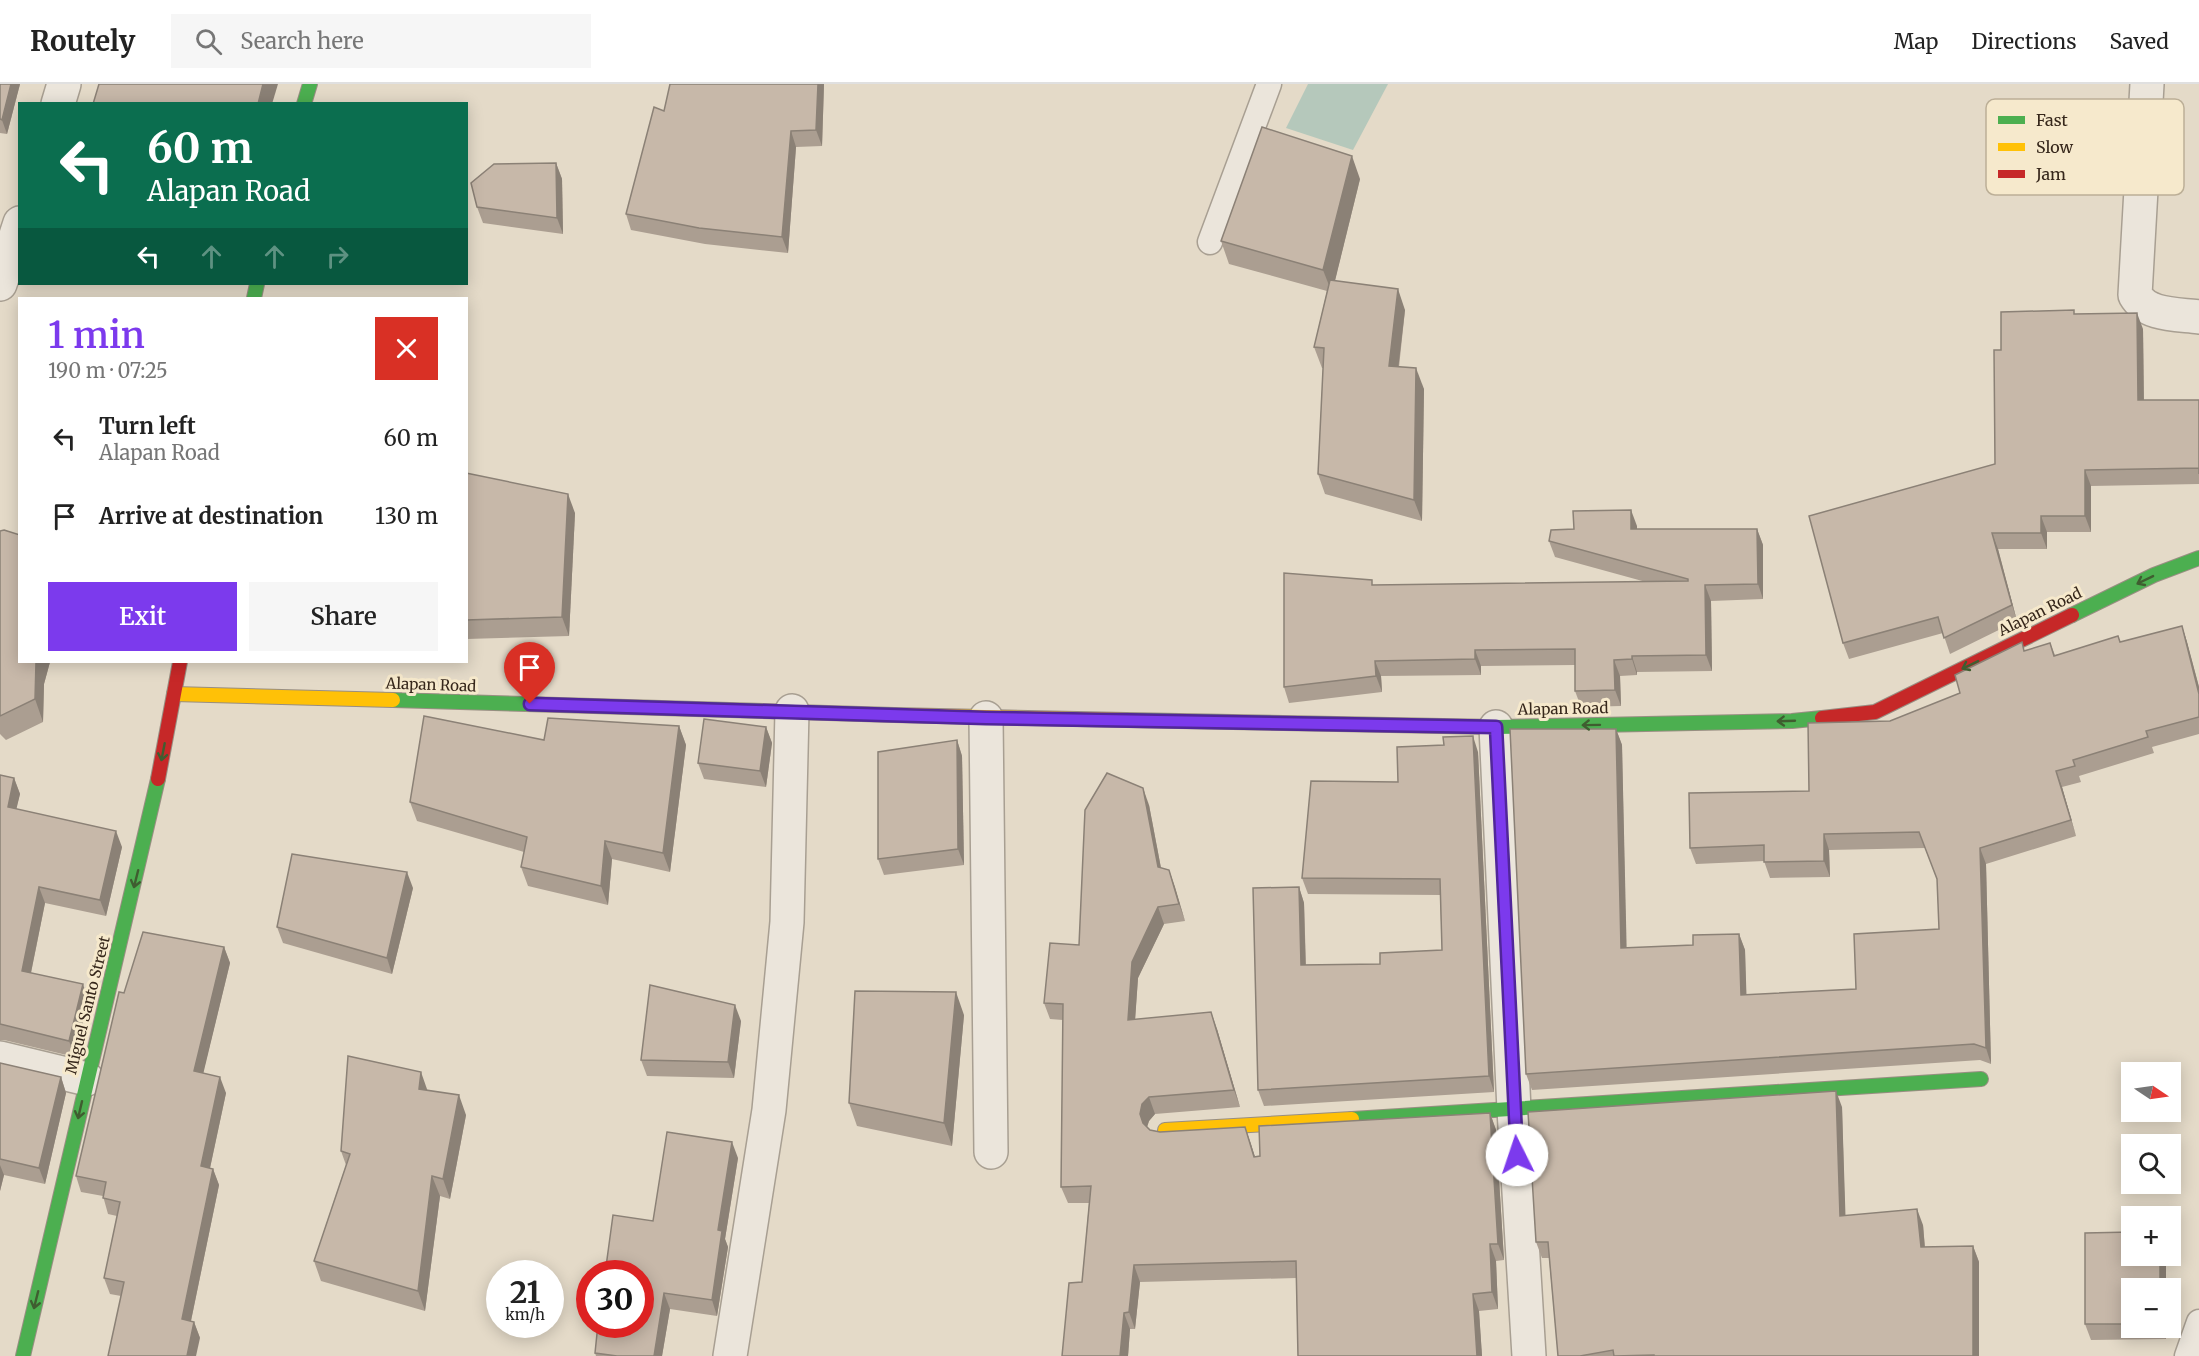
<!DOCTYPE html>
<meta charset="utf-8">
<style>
:root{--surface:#fff;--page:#f6f6f6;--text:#222;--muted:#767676;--line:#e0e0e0;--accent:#7c3aed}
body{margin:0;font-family:Merriweather,serif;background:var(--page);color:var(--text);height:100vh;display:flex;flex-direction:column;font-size:22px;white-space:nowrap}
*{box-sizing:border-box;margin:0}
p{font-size:20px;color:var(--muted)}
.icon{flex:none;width:33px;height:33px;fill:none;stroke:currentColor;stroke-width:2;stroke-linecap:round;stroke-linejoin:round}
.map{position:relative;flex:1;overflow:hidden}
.details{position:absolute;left:18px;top:213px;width:450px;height:366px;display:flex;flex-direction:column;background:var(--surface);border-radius:0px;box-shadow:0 3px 15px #0003}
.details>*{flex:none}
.hud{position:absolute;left:18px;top:18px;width:450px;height:183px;border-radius:0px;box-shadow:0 3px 15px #0003;background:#0b6e4f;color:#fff;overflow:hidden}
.needle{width:39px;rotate:103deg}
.tools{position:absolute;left:2121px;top:978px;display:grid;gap:12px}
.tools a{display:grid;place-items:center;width:60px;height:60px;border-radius:0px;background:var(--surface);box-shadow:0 3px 15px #0003;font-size:30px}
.speed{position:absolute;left:486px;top:1176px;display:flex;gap:12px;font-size:30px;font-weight:700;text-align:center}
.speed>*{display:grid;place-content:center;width:78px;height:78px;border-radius:50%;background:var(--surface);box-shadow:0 3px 15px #0003;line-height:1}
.speed small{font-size:15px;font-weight:400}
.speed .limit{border:9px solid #d22;background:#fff;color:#111}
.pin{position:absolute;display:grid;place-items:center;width:51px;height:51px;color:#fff;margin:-62px -26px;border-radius:50% 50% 50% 0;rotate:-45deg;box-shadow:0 0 6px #0007}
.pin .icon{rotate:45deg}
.me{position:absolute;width:66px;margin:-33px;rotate:356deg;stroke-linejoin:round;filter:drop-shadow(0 0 4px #0008)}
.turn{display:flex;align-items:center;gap:21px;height:126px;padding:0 30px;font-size:27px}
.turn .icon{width:78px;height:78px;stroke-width:2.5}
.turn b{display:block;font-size:42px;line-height:51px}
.lanes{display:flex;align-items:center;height:57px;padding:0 30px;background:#0003;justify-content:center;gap:30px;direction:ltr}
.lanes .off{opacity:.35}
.round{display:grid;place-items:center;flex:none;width:63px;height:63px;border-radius:0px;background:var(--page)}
.overview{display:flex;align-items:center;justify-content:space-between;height:102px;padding:0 30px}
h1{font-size:36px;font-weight:600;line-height:45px;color:var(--accent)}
.primary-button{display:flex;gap:12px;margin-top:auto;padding:12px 30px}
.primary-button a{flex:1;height:69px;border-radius:0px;background:var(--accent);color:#fff;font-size:24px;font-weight:600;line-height:69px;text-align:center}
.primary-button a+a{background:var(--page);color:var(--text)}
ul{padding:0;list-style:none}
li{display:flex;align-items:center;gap:18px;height:78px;padding:0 30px}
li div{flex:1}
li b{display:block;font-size:22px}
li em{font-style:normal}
header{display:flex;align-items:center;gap:36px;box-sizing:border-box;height:84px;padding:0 30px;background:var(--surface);border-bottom:2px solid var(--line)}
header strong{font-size:28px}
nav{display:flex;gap:33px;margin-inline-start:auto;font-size:21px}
.search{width:420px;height:54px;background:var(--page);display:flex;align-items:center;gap:15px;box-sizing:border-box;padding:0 21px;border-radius:0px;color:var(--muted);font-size:22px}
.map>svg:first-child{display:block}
.water{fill:#b5c8bb}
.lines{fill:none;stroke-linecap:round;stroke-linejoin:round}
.lane-casing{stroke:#a89f92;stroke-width:27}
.street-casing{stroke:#a89f92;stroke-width:36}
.fast-casing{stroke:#988e82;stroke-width:16}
.slow-casing{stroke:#988e82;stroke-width:16}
.jam-casing{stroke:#988e82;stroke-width:16}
.lane{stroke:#ebe5db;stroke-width:24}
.street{stroke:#ebe5db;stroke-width:33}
.fast{stroke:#4caf50;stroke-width:14}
.slow{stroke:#ffc107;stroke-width:14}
.jam{stroke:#c62828;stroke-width:14}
.wall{fill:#ab9e91}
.shaded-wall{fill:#8b8176}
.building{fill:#c7b8a9;stroke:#8b8176;stroke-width:1.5}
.oneway{stroke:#3f5d30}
.route-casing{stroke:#51269a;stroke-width:15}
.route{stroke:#7c3aed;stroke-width:10}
.labels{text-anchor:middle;stroke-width:6;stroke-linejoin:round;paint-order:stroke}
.street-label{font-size:15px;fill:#36271b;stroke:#f6e9cc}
.key{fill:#f6e9cc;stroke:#bcaf97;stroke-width:1.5}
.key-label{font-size:16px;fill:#36271b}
</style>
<header>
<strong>Routely</strong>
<div class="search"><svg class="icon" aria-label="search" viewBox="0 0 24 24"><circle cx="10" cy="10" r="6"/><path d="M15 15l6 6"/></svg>Search here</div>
<nav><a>Map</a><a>Directions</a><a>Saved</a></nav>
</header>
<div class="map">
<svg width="2199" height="1272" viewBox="0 0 2199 1272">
<rect width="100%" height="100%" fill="#e4dac8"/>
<polygon class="water" points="1308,0 1388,0 1353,66 1286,44"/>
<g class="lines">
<defs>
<g id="lane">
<polyline points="1210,158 1269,0"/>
<polyline points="2187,1272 2199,1238"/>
</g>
<g id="street">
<path d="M2147,0L2135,211C2147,232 2177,230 2199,233"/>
<polyline points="58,20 64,0"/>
<polyline points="0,200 20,139"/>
<polyline points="986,634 991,1068"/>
<polyline points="1496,643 1514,1026 1529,1272"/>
<polyline points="0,974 87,995"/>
<polyline points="730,1272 769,1026 787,838 792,627"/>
</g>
<g id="fast">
<polyline points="304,20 310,0"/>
<polyline points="254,214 257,200"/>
<polyline points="2072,531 2154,491 2199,474"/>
<polyline points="393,616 894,631"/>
<polyline points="1126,636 1496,643 1792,637 1822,634"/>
<polyline points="1352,1035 1981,995"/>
<polyline points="23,1272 158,695"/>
</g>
<g id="slow">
<polyline points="174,610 393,616"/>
<polyline points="894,631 1126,636"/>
<polyline points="1165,1046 1352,1035"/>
</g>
<g id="jam">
<polyline points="1822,634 1875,628 2072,531"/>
<polyline points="158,695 180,578"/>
</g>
</defs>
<use href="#lane" class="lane-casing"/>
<use href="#street" class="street-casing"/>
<use href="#fast" class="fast-casing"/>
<use href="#slow" class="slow-casing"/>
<use href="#jam" class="jam-casing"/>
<use href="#lane" class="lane"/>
<use href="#street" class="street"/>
<use href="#fast" class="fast"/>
<use href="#slow" class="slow"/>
<use href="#jam" class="jam"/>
</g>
<g class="wall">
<polygon points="0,0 20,0 7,50 0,49"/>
<polygon points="824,0 822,62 796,63 788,169 705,160 631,146 626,130 664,27"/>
<polygon points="556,79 562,95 563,150 483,139 477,123"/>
<polygon points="1360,95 1335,196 1405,226 1399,283 1424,305 1422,437 1325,410 1318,390 1323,284 1322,284 1314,263 1327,207 1229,180 1221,157"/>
<polygon points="2075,230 2143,245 2144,316 2199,316 2199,400 2091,402 2091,448 2047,448 2047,465 1998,465 2017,537 1950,570 1943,549 1849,575 1843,559 1995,380 2001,266"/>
<polygon points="466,389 575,429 569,552 466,555"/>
<polygon points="1637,442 1637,445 1757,445 1763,461 1763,515 1711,517 1712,587 1637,588 1637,591 1620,592 1621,622 1581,623 1575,607 1575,581 1481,582 1481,591 1381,592 1382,608 1289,619 1284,603 1374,501 1646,498 1555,473 1549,457 1574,445"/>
<polygon points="0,447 20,578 50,578 44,600 43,638 6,656 0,650"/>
<polygon points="2182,542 2187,558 2199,603 2199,650 2152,663 2154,669 2079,692 2081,698 2062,703 2076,752 1986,780 1991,980 1980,976 1532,1006 1526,990 1616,645 1622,661 1626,864 1693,861 1739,850 1745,866 1746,911 1856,905 1939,845 1937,795 1925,764 1829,766 1830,793 1770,794 1764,777 1696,780 1690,764 1809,707 1890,637 1960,609 2025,567 2050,559 2055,571 2120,558"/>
<polygon points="679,642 686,661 670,788 612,775 608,821 528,802 521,783 524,768 417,737 410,718 544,656"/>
<polygon points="766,643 772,659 766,703 704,695 698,679"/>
<polygon points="957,656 962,672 964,781 884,791 878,775"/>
<polygon points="1478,668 1494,1008 1264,1022 1258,1006 1299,803 1304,819 1306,881 1380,880 1442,866 1440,811 1308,810 1302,794 1398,698"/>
<polygon points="0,691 14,694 20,710 16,725 122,763 106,832 45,819 31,889 88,916 75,973 4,956 0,956"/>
<polygon points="1149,721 1161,784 1169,786 1185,837 1164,840 1138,894 1135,935 1217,945 1240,1023 1155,1030 1149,1037 1147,1043 1150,1046 1160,1048 1245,1043 1255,1073 1490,1029 1496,1046 1504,1176 1496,1177 1498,1225 1479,1227 1482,1272 1298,1272 1296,1194 1140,1198 1135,1245 1130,1245 1128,1272 1062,1272 1082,1198 1089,1119 1068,1119 1061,1103 1063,936 1050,935 1044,919 1079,861"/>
<polygon points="413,804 392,890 283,859 277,843"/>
<polygon points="224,863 230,879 203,989 226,1009 210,1084 213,1085 219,1101 191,1237 194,1238 200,1254 121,1212 110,1210 104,1194 117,1132 108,1130 103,1112 81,1108 76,1092 124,909"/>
<polygon points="964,931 952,1062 857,1042 849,1019"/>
<polygon points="741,937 734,994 647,992 641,976"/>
<polygon points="0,979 61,993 66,1009 45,1100 4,1091 0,1107"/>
<polygon points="428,1006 466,1031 450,1115 440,1112 425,1227 321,1197 314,1177 346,1081 341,1067"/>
<polygon points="1842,1023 1845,1132 1923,1141 1925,1163 1973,1162 1979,1178 1979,1272 1558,1272 1549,1174 1542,1174 1536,1158"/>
<polygon points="738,1074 725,1155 728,1163 717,1232 670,1225 662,1272 596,1272 595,1269 653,1137"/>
<polygon points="2166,1172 2166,1204 2132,1204 2132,1244 2166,1244 2166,1255 2091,1256 2085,1240"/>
</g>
<g class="shaded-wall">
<polygon points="11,0 20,0 7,50 2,36"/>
<polygon points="263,0 278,0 272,20 258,20"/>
<polygon points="818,0 824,0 822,62 816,46"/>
<polygon points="791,47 796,63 788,169 782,153"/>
<polygon points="1352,72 1360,95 1332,209 1323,186"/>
<polygon points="556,79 562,95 563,150 557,134"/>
<polygon points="1398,205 1405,226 1396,303 1389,282"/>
<polygon points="2137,229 2143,245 2144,332 2138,316"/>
<polygon points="1416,284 1424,305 1422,437 1414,416"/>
<polygon points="2085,386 2091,402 2091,448 2085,432"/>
<polygon points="568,410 575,429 569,552 562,533"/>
<polygon points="1631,426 1637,442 1637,461 1631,445"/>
<polygon points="2041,432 2047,448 2047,465 2041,449"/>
<polygon points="1757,445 1763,461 1763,515 1758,500"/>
<polygon points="1992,449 1998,465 2017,537 2012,521"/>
<polygon points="1705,501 1711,517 1712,587 1706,571"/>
<polygon points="2182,542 2187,558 2199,603 2199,610"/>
<polygon points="1475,566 1481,582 1481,591 1475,575"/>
<polygon points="1632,572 1637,588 1637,591 1632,575"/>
<polygon points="1614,576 1620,592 1621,622 1615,606"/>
<polygon points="1375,577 1381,592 1382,608 1376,592"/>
<polygon points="36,578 50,578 44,600 43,638 35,615"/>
<polygon points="679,642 686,661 670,788 663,769"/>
<polygon points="766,643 772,659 766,703 760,687"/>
<polygon points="1616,645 1622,661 1627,880 1621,864"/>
<polygon points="1473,652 1478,668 1494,1008 1489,992"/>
<polygon points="957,656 962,672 964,781 958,765"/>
<polygon points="2056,687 2062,703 2076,752 2071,736"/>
<polygon points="14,694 20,710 13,739 8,723"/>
<polygon points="1143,704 1149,721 1164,800 1158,783"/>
<polygon points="116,747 122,763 106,832 100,816"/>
<polygon points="1824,750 1829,766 1830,793 1824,777"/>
<polygon points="605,757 612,775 608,821 601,802"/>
<polygon points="1980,764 1986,780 1991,980 1986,964"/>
<polygon points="1169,786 1175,803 1185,837 1179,820"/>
<polygon points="407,788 413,804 392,890 387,874"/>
<polygon points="39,803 45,819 28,903 22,887"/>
<polygon points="1299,803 1304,819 1306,897 1301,881"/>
<polygon points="1158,823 1164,840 1138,894 1134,952 1128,936 1132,878"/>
<polygon points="1739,850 1745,866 1747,927 1741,911"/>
<polygon points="224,863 230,879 200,1003 194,987"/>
<polygon points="83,900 88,916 75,973 69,957"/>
<polygon points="956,908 964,931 952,1062 944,1039"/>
<polygon points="735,921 741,937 734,994 728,978"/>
<polygon points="1211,928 1217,945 1240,1023 1234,1006"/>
<polygon points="421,988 428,1008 419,1005"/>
<polygon points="61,993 66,1009 45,1100 39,1084"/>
<polygon points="220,993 226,1009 207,1098 201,1082"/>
<polygon points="1836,1007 1842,1023 1846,1148 1840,1132"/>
<polygon points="459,1011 466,1031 450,1115 443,1095"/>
<polygon points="1149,1013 1155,1030 1149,1037 1146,1046 1149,1056 1140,1030 1142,1020"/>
<polygon points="1490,1029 1496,1046 1504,1176 1498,1160"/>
<polygon points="1245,1043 1251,1060 1260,1089 1254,1073"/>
<polygon points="732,1058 738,1074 725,1155 728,1163 717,1232 712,1216 718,1146"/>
<polygon points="0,1081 4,1091 0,1107"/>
<polygon points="213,1085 219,1101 188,1251 182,1235"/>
<polygon points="432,1092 440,1112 425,1227 418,1207"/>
<polygon points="1917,1125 1923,1141 1926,1179 1921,1163"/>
<polygon points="1490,1160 1496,1177 1498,1225 1492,1208"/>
<polygon points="1973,1162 1979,1178 1979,1272 1973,1272"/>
<rect x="2160" y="1172" width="6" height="32"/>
<polygon points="1134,1181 1140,1198 1135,1245 1129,1228"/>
<polygon points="664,1209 670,1225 662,1272 654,1272"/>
<polygon points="1473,1210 1479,1227 1482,1272 1477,1272"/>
<polygon points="1124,1229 1130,1245 1128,1272 1120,1272"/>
<polygon points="194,1238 200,1254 196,1272 187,1272"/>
<polygon points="2162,1244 2166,1244 2166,1255"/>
</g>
<g class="building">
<polygon points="0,0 11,0 2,36 0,35"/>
<polygon points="99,0 263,0 258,20 93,20"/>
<polygon points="670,0 818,0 816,46 791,47 782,153 699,144 626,130 654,23 664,27"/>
<polygon points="1262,43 1352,72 1323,186 1221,157"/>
<polygon points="556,79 557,134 477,123 471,99 494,80"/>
<polygon points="1330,196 1398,205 1389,282 1416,284 1414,416 1318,390 1324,264 1314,263"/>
<polygon points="2074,226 2074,230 2137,229 2138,316 2199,316 2199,390 2199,384 2085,386 2085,432 2041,432 2041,449 1992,449 2012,521 1944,554 1938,533 1843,559 1809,432 1995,380 1994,266 2001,266 2001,228"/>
<polygon points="466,389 568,410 562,533 466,536"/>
<polygon points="1631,426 1631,445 1757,445 1758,500 1705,501 1706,571 1632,572 1632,575 1614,576 1615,606 1575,607 1575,565 1475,566 1475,575 1375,577 1376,592 1284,603 1284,489 1372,496 1372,501 1688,497 1688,495 1549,457 1551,446 1574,445 1573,427"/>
<polygon points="4,446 20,451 20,578 36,578 35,615 0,632 0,447"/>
<polygon points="2182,542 2199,610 2199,633 2146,647 2148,653 2073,676 2075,682 2056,687 2071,736 1980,764 1986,964 1974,960 1526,990 1510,645 1616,645 1621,864 1693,861 1693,851 1739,850 1741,911 1856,905 1854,850 1939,845 1937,795 1919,748 1824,750 1824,777 1764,778 1764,761 1690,764 1689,709 1809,707 1808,639 1890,637 1960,609 1955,591 2022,558 2024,567 2050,559 2054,572 2118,552 2120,558"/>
<polygon points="424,632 544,656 548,634 679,642 663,769 605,757 601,802 521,783 527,753 410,718"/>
<polygon points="704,635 766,643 760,687 698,679"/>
<polygon points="1473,652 1489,992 1258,1006 1253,804 1299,803 1301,881 1380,880 1380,869 1442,866 1440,795 1302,794 1311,697 1398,698 1397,663 1444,661 1443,653"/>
<polygon points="957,656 958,765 878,775 878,668"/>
<polygon points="1107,689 1143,704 1158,783 1169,786 1179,820 1158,823 1132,878 1128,936 1211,928 1234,1006 1149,1013 1142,1020 1140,1030 1143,1039 1150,1046 1160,1048 1245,1043 1254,1073 1260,1072 1259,1042 1490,1029 1498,1160 1490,1160 1492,1208 1473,1210 1477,1272 1298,1272 1296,1177 1134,1181 1129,1228 1124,1229 1120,1272 1062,1272 1069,1199 1082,1198 1091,1102 1061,1103 1063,920 1044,919 1050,859 1079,861 1085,726"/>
<polygon points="0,691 14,694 8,723 116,747 100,816 39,803 22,887 83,900 69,957 0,940"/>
<polygon points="292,770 407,788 387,874 277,843"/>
<polygon points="143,848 224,863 194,987 220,993 201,1082 213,1085 182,1235 194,1238 187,1272 108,1272 124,1198 104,1194 120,1118 103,1114 106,1098 76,1092 119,908 124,909"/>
<polygon points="650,901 735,921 728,978 641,976"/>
<polygon points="855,907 956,908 944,1039 849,1019"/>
<polygon points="348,972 421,988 419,1005 459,1011 443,1095 432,1092 418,1207 314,1177 350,1070 341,1067"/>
<polygon points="0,979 61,993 39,1084 0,1075"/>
<polygon points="1836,1007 1840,1132 1917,1125 1921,1163 1973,1162 1973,1272 1654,1272 1654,1271 1614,1272 1613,1266 1580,1272 1558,1272 1548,1158 1536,1158 1528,1028"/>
<polygon points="667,1048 732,1058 718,1146 722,1147 712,1216 664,1209 654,1272 617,1272 595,1269 598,1240 640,1240 640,1190 605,1190 613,1131 653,1137"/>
<polygon points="2132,1148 2132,1172 2160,1172 2160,1204 2132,1204 2132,1240 2085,1240 2085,1149"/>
</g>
<defs><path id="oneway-shaft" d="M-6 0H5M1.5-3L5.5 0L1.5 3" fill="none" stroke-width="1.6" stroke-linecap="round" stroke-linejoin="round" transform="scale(1.5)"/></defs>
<g class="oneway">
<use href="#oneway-shaft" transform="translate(2145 496) rotate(154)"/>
<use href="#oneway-shaft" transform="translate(1970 581) rotate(154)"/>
<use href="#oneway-shaft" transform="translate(1786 637) rotate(178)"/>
<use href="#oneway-shaft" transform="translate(1591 641) rotate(179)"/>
<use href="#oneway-shaft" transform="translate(163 668) rotate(101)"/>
<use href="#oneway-shaft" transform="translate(136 795) rotate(104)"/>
<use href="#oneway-shaft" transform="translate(80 1026) rotate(103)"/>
<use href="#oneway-shaft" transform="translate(36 1216) rotate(104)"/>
</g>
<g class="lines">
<defs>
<polyline id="route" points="530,620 986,634 1496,643 1517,1071"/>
</defs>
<use href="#route" class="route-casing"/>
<use href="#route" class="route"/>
</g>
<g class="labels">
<g class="street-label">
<text transform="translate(2040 528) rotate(-26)" y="5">Alapan Road</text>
<text transform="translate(431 601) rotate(2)" y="5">Alapan Road</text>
<text transform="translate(1563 625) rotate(-1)" y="5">Alapan Road</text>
<text transform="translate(88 921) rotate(-76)" y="5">Miguel Santo Street</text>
</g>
</g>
<rect x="1986" y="15" width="198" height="96" rx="9" class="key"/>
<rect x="1998" y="32" width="27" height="8" fill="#4caf50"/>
<rect x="1998" y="59" width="27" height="8" fill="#ffc107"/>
<rect x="1998" y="86" width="27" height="8" fill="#c62828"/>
<g class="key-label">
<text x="2036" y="42">Fast</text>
<text x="2036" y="69">Slow</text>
<text x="2036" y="96">Jam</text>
</g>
</svg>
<div class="tools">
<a><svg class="needle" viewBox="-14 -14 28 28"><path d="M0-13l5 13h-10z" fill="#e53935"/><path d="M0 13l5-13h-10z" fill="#767676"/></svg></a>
<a><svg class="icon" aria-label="search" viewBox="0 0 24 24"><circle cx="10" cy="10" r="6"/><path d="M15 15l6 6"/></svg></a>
<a>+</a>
<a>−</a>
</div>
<div class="speed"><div>21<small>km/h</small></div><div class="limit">30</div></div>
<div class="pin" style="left:530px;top:620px;background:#d93025"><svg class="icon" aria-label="arrive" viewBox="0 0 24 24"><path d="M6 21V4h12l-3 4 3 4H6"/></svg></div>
<svg class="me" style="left:1517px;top:1071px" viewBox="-20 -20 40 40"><circle r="19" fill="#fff"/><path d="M0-13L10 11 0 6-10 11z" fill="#7c3aed"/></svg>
<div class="hud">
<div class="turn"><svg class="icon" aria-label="left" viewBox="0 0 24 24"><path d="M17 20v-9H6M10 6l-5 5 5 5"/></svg><div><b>60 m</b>Alapan Road</div></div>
<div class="lanes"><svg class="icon" aria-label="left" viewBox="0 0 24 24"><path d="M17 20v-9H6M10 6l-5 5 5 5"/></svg><svg class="icon off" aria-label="ahead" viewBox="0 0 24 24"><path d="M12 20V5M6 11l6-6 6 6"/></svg><svg class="icon off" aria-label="ahead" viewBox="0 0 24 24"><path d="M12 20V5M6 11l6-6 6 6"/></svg><svg class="icon off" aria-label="right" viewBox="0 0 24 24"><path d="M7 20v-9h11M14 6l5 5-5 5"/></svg></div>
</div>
<section class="details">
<div class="overview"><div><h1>1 min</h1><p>190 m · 07:25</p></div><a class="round" style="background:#d93025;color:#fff"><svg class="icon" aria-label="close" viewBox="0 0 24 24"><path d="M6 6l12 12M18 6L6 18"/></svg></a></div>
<ul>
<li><svg class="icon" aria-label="left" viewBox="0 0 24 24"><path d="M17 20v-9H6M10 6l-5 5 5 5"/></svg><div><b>Turn left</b><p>Alapan Road</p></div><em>60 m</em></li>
<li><svg class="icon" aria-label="arrive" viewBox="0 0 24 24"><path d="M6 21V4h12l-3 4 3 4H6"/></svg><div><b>Arrive at destination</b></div><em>130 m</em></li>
</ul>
<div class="primary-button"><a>Exit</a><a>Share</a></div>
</section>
</div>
